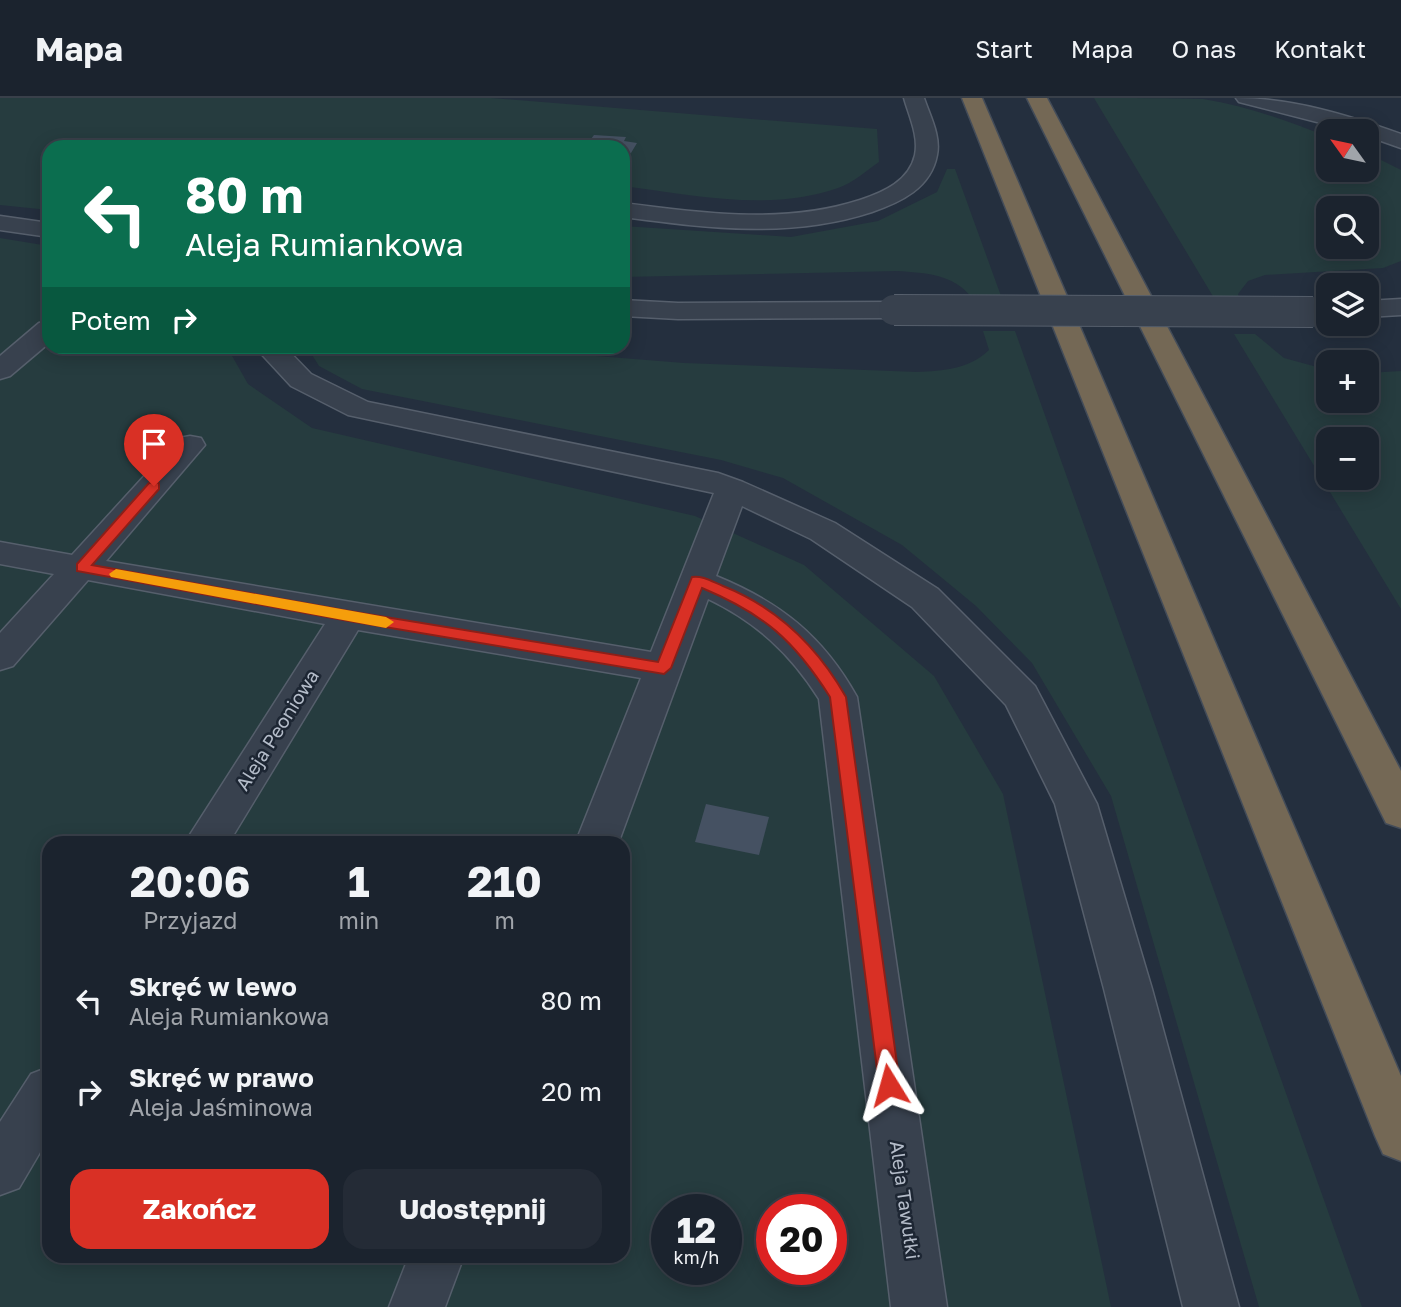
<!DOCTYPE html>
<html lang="pl">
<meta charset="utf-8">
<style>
:root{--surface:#1b232e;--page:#242b36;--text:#f1f3f6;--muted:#a0a4aa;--line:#39404a;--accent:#d93025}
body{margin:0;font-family:"Golos Text",sans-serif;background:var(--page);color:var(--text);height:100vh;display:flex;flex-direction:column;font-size:26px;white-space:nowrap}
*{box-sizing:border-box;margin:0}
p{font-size:23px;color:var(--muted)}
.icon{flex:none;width:38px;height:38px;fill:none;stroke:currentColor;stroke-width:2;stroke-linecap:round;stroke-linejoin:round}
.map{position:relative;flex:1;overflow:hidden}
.details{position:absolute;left:42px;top:738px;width:588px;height:427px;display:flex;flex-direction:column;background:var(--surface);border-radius:21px;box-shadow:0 4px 18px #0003,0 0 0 2px var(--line)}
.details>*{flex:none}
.hud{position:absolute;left:42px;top:42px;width:588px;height:214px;border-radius:21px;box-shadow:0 4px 18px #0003,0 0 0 2px var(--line);background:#0b6e4f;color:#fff;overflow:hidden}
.needle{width:46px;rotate:303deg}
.fabs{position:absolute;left:1316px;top:21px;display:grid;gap:14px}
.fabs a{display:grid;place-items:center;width:63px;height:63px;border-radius:14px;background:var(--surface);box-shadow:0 4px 18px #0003,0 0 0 2px var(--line);font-size:35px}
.speed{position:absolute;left:651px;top:1096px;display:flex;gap:14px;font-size:35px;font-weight:700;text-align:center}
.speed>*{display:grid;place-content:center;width:91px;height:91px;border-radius:50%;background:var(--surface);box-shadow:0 4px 18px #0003,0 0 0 2px var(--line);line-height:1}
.speed small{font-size:18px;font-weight:400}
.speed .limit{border:10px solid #d22;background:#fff;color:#111}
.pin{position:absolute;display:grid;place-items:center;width:60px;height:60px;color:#fff;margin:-72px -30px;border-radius:50% 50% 50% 0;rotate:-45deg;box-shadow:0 0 7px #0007}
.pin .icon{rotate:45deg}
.me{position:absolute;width:77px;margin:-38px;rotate:352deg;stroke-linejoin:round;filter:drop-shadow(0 0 5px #0008)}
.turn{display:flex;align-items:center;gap:24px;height:147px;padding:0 28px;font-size:32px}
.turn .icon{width:91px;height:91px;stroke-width:2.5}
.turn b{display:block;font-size:49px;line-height:60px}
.then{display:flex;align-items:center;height:66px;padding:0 28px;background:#0003;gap:14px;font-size:26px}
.eta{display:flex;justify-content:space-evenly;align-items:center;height:119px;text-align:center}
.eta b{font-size:42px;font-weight:700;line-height:49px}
.action{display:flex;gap:14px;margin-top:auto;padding:14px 28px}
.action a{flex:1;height:80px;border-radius:21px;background:var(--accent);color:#fff;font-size:28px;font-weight:700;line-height:80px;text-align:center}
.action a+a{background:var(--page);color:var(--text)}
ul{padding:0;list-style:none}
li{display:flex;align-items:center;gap:21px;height:91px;padding:0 28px}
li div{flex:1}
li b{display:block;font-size:26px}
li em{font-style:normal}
header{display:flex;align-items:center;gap:42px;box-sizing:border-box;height:98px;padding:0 35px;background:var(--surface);border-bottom:2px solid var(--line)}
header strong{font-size:33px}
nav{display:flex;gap:38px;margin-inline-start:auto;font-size:24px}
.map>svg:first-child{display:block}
.green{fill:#263c3f;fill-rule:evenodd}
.building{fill:#455162}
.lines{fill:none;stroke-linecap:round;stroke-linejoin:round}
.minor-casing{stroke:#565f6c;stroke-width:3}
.highway-casing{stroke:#434c59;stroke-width:3}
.minor{fill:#38414e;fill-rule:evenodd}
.highway{fill:#746855;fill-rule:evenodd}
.minor-bridge-casing{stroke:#565f6c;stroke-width:32;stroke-linecap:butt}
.minor-bridge{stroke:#38414e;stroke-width:30}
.route{fill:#d93025;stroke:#8d1f18;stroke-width:2}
.slow{fill:#f59e0b}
.labels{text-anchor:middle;stroke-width:5;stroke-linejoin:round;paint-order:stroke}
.street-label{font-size:19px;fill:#b4bcc9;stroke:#1d2633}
</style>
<header>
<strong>Mapa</strong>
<nav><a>Start</a><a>Mapa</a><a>O nas</a><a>Kontakt</a></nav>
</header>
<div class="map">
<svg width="1401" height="1209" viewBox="0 0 1401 1209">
<rect width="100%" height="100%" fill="#242f3e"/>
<g class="green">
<path d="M0,0H491L877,31L879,64C867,72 853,85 838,90C769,114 693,97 623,88V49H49V112L0,107Z"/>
<path d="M1094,0C1127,0 1172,0 1203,1C1247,8 1288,23 1328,39V72H1367V55L1401,72V163L1383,170L1265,177L1248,183L1238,196L1239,200H1214ZM1328,110H1367V149H1328Z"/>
<path d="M947,71H955L1001,198L972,200C954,176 926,175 897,173L623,179V128L791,139L878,123L937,94Z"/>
<path d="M0,140L49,148V248L227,249L248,286L312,330L695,418L804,467L934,578L1003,696L1111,1209H0ZM49,746H623V1158H49ZM667,1111H726V1171H667ZM772,1111H831V1171H772Z"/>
<path d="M983,233H1015L1362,1209H1259L1111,698L1032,565L976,508L902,447L783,380L721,362L362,291L319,268L307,249L535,248L584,257L684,265L917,274C943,273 970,271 989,252Z"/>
<path d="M1234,236H1255L1284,260L1328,272V303H1367V275L1401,273V511ZM1328,341H1367V380H1328Z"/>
</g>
<g class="building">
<polygon points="594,37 626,39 624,43 637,45 631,55 623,55 623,49 576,49 582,40 591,41"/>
<polygon points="706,706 769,719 759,757 695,744"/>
</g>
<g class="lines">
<defs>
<g id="minor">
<path d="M904,0H924C930,18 941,38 937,57C931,90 901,104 872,114C789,141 708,130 623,119V105C703,115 782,127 860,102C884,94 909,83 915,57C919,38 909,18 904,0Z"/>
<path d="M1236,0C1292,0 1348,17 1401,36V50L1367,38V33H1352L1239,4Z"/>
<polygon points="0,118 49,125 49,139 0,132"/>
<polygon points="1401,201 1401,217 1367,219 1367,203"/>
<polygon points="623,202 678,205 894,204 903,206 907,212 903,218 894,220 678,221 623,218"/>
<polygon points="49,223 49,245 10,278 0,281 0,258 39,225"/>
<path d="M254,248H284L311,276L368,304L718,375L743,384L835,425L938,491L1035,588L1097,706L1152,891L1239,1209H1183L1104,891L1055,706L1006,607L912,509L811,441L742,408L716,478C780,504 823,538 857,599L947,1209H891L819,601C790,555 756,524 708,501L618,746H575L641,580L358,532L228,746H184L325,526L88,482L13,568L0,572V535L54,476L0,466V444L72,457L179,340L190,338L201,340L205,347L106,463L651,554L714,395L348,317L291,288Z"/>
<polygon points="49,969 49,1039 19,1090 0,1097 0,1024 31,976"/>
<polygon points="409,1158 464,1158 445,1209 389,1209"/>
</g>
<g id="highway">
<polygon points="962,0 982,0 1401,978 1401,1063 1383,1056 1375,1038"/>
<polygon points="1027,0 1047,0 1401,673 1401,730 1386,725 1380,713"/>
</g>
</defs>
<use href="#minor" class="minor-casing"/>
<use href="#highway" class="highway-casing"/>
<use href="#minor" class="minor"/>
<use href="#highway" class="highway"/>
<defs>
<polyline id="minor-bridge" points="894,212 1313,214"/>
</defs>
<use href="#minor-bridge" class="minor-bridge-casing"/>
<use href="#minor-bridge" class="minor-bridge"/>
</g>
<path class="route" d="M154,384L159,385V391L92,467L349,513L658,564L692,479C702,477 713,484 723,488C778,510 817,548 846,599L900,987L897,994L889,997L882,994L879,987L830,599C794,542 764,516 702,490L671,570L664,576L349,523L77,473V466L149,385Z"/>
<polygon class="slow" points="116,471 386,519 394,524 386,530 111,479 109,476"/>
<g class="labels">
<g class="street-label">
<text transform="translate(277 632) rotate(-58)" y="7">Aleja Peoniowa</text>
<text transform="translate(905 1102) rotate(82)" y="7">Aleja Tawułki</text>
</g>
</g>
</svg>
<div class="fabs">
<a><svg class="needle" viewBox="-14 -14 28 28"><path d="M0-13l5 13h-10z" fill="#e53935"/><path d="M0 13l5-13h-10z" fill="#a0a4aa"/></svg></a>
<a><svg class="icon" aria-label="search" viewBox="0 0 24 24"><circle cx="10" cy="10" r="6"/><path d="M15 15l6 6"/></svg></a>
<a><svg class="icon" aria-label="layers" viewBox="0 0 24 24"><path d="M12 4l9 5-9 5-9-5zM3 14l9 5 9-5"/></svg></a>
<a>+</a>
<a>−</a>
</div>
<div class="speed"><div>12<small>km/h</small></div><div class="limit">20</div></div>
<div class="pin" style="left:154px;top:388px;background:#d93025"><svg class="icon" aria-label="arrive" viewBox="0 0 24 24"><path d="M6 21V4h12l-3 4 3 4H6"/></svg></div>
<svg class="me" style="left:889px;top:987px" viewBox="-20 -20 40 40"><path d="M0-17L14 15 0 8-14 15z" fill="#d93025" stroke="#fff" stroke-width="4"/></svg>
<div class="hud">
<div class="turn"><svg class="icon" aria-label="left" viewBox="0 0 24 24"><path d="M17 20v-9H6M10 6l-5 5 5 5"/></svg><div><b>80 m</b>Aleja Rumiankowa</div></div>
<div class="then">Potem<svg class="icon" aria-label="right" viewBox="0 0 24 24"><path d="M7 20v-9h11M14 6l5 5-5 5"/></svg></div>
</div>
<section class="details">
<div class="eta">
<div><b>20:06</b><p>Przyjazd</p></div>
<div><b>1</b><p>min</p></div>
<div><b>210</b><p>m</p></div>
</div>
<ul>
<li><svg class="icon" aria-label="left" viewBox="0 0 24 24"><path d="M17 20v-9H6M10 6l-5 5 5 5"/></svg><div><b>Skręć w lewo</b><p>Aleja Rumiankowa</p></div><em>80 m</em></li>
<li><svg class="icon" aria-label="right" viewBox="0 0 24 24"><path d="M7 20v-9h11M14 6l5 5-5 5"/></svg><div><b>Skręć w prawo</b><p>Aleja Jaśminowa</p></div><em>20 m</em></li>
</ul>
<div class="action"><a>Zakończ</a><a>Udostępnij</a></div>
</section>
</div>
